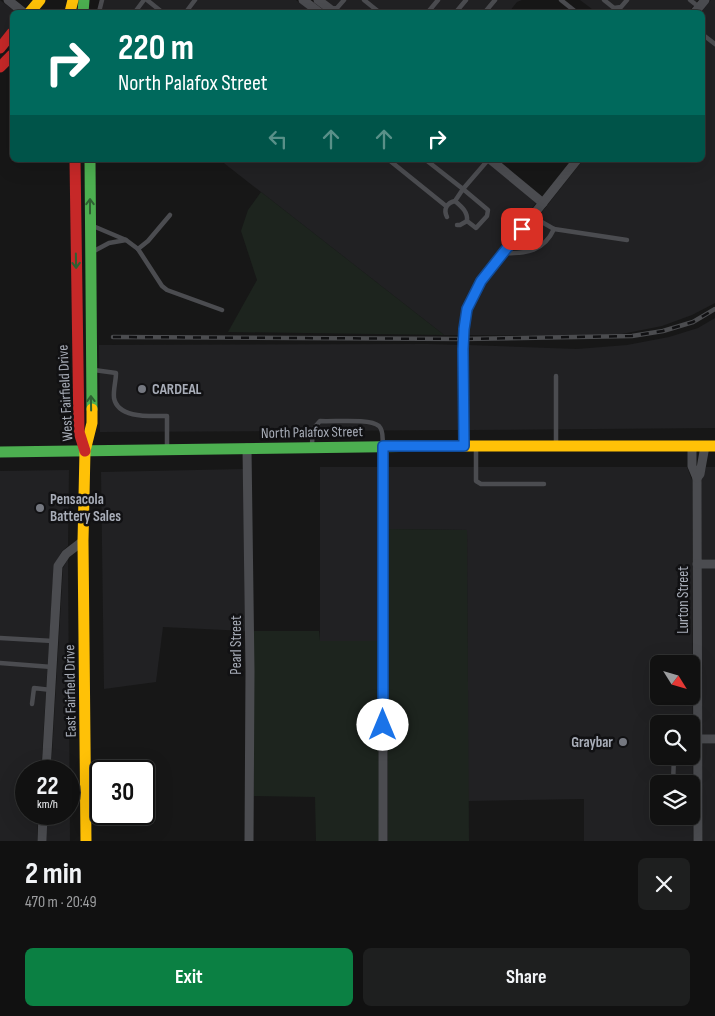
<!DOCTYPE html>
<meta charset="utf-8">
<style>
:root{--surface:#111;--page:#1e1f1f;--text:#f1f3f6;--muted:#9c9d9f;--line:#303131;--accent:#0b8043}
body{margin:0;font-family:"Sofia Sans Condensed",sans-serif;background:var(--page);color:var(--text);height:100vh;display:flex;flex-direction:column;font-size:19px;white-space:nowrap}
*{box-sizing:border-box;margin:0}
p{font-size:16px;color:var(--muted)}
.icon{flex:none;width:28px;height:28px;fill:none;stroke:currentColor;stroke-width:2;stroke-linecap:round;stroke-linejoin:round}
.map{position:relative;height:841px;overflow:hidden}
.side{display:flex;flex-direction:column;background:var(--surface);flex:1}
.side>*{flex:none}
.banner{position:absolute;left:10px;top:10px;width:695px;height:152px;border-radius:8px;box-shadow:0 5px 20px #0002,0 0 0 1px var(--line);background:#00695c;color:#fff;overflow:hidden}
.needle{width:32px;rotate:127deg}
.buttons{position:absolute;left:650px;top:655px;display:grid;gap:10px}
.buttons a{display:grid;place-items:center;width:50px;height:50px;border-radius:8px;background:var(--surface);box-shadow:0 5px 20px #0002,0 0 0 1px var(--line);font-size:25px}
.speed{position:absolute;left:15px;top:760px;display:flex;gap:10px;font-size:25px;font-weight:700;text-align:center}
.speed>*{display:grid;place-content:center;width:65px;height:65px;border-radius:50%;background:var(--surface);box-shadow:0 5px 20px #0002,0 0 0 1px var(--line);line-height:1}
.speed small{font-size:12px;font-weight:400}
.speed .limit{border:2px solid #111;border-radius:8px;background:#fff;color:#111}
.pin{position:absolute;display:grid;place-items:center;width:42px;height:42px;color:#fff;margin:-21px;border-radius:10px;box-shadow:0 2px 8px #0006}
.me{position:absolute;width:55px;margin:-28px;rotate:0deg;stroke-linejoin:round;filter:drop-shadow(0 0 4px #0008)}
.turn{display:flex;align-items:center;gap:18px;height:105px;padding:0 25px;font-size:22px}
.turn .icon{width:65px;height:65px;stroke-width:2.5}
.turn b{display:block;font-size:35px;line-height:42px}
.lanes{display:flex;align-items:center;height:48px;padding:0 25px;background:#0003;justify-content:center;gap:25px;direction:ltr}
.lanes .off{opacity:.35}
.round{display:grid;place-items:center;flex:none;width:52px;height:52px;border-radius:8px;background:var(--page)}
.summary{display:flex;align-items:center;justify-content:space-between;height:85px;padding:0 25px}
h1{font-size:30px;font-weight:700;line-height:38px}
.primary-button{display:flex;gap:10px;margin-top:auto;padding:10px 25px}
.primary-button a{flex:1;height:58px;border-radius:8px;background:var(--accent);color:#fff;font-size:20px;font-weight:700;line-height:58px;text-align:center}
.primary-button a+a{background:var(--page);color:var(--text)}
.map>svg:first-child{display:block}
.built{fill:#212123;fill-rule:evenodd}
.green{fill:#1d241e}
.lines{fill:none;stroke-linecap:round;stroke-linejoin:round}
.lane{stroke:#4b4c50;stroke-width:4.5}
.street{stroke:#4b4c50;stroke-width:9}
.fast{stroke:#4caf50;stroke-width:11}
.slow{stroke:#ffc107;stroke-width:11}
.jam{stroke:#c62828;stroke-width:11}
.rail-casing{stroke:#4b4c4f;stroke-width:4.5}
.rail{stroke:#111113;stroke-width:2.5;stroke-dasharray:8;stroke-linecap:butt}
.oneway{stroke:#2e6032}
.route-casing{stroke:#114b97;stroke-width:12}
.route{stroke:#1a73e8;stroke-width:9}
.poi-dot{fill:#757880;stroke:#111113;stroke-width:2}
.labels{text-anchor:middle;stroke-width:5;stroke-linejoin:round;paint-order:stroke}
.poi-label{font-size:15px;font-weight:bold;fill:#a8adb8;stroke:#111113;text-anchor:start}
.street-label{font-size:15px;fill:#a8adb8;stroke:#111113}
</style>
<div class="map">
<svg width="715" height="841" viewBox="0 0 715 841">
<rect width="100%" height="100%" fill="#171717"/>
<g class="built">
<polygon points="0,0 16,12 12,12 12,25 0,40"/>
<polygon points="101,0 296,0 312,12 99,12"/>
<polygon points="325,0 522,0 517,2 509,12 340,12"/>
<polygon points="580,0 698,0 688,12 596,12"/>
<polygon points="711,0 715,0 715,303 692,315 662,326 622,334 578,336 468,335 472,311 485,284 583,160 702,160 702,12 701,12"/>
<polygon points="220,160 485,160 536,203 487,265 471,288 463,308 459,335 444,335"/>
<polygon points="715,318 715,428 468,430 468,345 577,349 627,345 669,337 698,328"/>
<polygon points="427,344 459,345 459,430 100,432 99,345"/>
<rect x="320" y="467" width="58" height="174"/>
<path d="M387,467H687L692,480L693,841H584V799L468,801L467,530L388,529ZM659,664H691V696H659ZM659,724H691V756H659ZM659,784H691V816H659Z"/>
<polygon points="706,467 715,467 715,559 702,559 701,482"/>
<polygon points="244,469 245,631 163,627 156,682 104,689 101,472"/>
<polygon points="69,470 68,546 62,551 54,565 41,771 26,771 26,814 38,814 37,841 0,841 0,471"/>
<polygon points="68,559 70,841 47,841 47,814 69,814 69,771 51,771 63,568"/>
<rect x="702" y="568" width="13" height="167"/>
<polygon points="702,744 715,744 715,841 703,841"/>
</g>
<g class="green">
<polygon points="261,192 444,335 228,332 257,280 241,231 248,210"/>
<polygon points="388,529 467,530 469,841 388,841"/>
<polygon points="254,631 319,631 320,641 378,641 379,841 316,841 315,797 254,796"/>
</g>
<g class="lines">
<g class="lane">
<polyline points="147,0 162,12"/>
<polyline points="364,0 379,12"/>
<polyline points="561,0 576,12"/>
<polyline points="604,0 614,8 621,7 627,0"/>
<polyline points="690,0 699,7"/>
<polyline points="99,12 102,0"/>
<polyline points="135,12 144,0"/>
<polyline points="186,12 195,0"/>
<polyline points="326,12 329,9 337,8 344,0"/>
<polyline points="428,12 438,0"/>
<polyline points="456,12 466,0"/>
<polyline points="485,12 495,0"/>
<polyline points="702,34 715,44"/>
<polyline points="389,160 446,206"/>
<polyline points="426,160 463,189 488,160"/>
<path d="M455,201C462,207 468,212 467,221"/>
<path d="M447,217C443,209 447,203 455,201L463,189L488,210L487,216L476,228L467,221"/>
<polyline points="457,225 460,225 467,221"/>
<polyline points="93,226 126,240 109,243 94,251"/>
<polyline points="554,229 627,240"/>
<polyline points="126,240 138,249 162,286 167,290 222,310"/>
<polyline points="138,249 148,241 170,215"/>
<path d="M504,253C526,254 544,251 554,229L533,217"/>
<path d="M94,370L116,373C116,381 113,390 114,398C118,419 151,416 167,416V448"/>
<path d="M312,444L313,429L320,421C333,422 370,418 379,426C384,431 382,438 383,445"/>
<polyline points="556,445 556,376"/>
<polyline points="476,449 476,481 481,484 544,484"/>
<polyline points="0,638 53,641"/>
<polyline points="0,663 52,667"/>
<polyline points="32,704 34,688 51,690"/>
<polyline points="673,784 674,756"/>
</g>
<g class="street">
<polyline points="8,0 23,12"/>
<polyline points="303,0 319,12"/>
<polyline points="318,0 334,12"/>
<polyline points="695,12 705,0"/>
<polyline points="491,160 543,203"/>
<polyline points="383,446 383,841"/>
<polyline points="464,446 463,349 465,318 475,291 491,268 577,160"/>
<polyline points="692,446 692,466 697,478 698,841"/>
<polyline points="247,448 250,671 249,841"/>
<polyline points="697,478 700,474 705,446"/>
<polyline points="697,564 715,564"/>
<polyline points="697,739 715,739"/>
<polyline points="46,771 58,566 66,554 83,541"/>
<polyline points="42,841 43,814"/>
</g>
<g class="fast">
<polyline points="83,12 84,0"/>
<polyline points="90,160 92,409"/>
<polyline points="0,452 436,446"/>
</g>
<g class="slow">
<polyline points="30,12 40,0"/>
<polyline points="70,12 73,0"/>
<polyline points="436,446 715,446"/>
<polyline points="86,841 83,541 85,451 92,423 92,409"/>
</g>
<g class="jam">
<polyline points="0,48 12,33"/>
<polyline points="0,67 12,55"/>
<polyline points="75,160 79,432 85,451"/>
</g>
<defs>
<polyline id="rail" points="113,337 463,339 632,336 663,331 693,322 715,309"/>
</defs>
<use href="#rail" class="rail-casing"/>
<use href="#rail" class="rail"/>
</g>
<defs><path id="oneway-shaft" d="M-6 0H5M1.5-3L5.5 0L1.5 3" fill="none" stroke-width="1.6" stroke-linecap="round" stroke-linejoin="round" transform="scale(1.25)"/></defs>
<g class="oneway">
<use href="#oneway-shaft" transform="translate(90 206) rotate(-90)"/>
<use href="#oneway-shaft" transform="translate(76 261) rotate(89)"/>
<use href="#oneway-shaft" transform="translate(91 403) rotate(-91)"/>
</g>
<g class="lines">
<defs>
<polyline id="route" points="383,725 383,446 464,446 463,349 464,329 467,309 481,281 522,229"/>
</defs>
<use href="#route" class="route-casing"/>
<use href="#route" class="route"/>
</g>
<g class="poi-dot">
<circle cx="142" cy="389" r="5"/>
<circle cx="40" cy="508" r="5"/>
<circle cx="623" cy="742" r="5"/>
</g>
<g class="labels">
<g class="poi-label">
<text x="152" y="394">CARDEAL</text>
<text x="50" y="504">Pensacola<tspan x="50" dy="17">Battery Sales</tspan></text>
<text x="613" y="747" text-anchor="end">Graybar</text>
</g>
<g class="street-label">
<text transform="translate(65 393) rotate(-93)" y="5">West Fairfield Drive</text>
<text transform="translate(312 432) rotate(-1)" y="5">North Palafox Street</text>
<text transform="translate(683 600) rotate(-90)" y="5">Lurton Street</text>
<text transform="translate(236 645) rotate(-90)" y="5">Pearl Street</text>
<text transform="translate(70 691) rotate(-91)" y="5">East Fairfield Drive</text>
</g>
</g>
</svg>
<div class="buttons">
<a><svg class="needle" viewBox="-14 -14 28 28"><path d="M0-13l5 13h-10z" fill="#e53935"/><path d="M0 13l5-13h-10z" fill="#9c9d9f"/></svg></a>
<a><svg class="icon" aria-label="search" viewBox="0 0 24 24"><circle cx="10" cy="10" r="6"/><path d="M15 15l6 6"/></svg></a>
<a><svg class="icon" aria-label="layers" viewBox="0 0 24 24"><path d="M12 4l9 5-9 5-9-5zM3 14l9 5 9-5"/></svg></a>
</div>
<div class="speed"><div>22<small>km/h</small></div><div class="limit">30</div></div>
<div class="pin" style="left:522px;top:229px;background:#d93025"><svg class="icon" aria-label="arrive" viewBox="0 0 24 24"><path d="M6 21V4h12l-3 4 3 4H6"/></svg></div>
<svg class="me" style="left:383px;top:725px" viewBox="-20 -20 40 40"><circle r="19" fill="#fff"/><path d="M0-13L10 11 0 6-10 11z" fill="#1a73e8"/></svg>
<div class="banner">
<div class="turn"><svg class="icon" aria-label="right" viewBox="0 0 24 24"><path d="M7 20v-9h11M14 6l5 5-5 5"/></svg><div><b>220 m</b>North Palafox Street</div></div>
<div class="lanes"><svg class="icon off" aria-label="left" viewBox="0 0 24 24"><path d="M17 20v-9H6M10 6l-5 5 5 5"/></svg><svg class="icon off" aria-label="ahead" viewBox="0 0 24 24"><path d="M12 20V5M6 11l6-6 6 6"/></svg><svg class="icon off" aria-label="ahead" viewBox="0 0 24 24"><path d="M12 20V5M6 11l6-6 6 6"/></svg><svg class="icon" aria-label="right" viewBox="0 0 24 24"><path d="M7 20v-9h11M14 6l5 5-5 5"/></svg></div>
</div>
</div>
<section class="side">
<div class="summary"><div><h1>2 min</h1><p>470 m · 20:49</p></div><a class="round"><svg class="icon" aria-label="close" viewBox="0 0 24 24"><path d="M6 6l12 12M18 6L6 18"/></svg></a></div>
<div class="primary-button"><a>Exit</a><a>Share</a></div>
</section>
